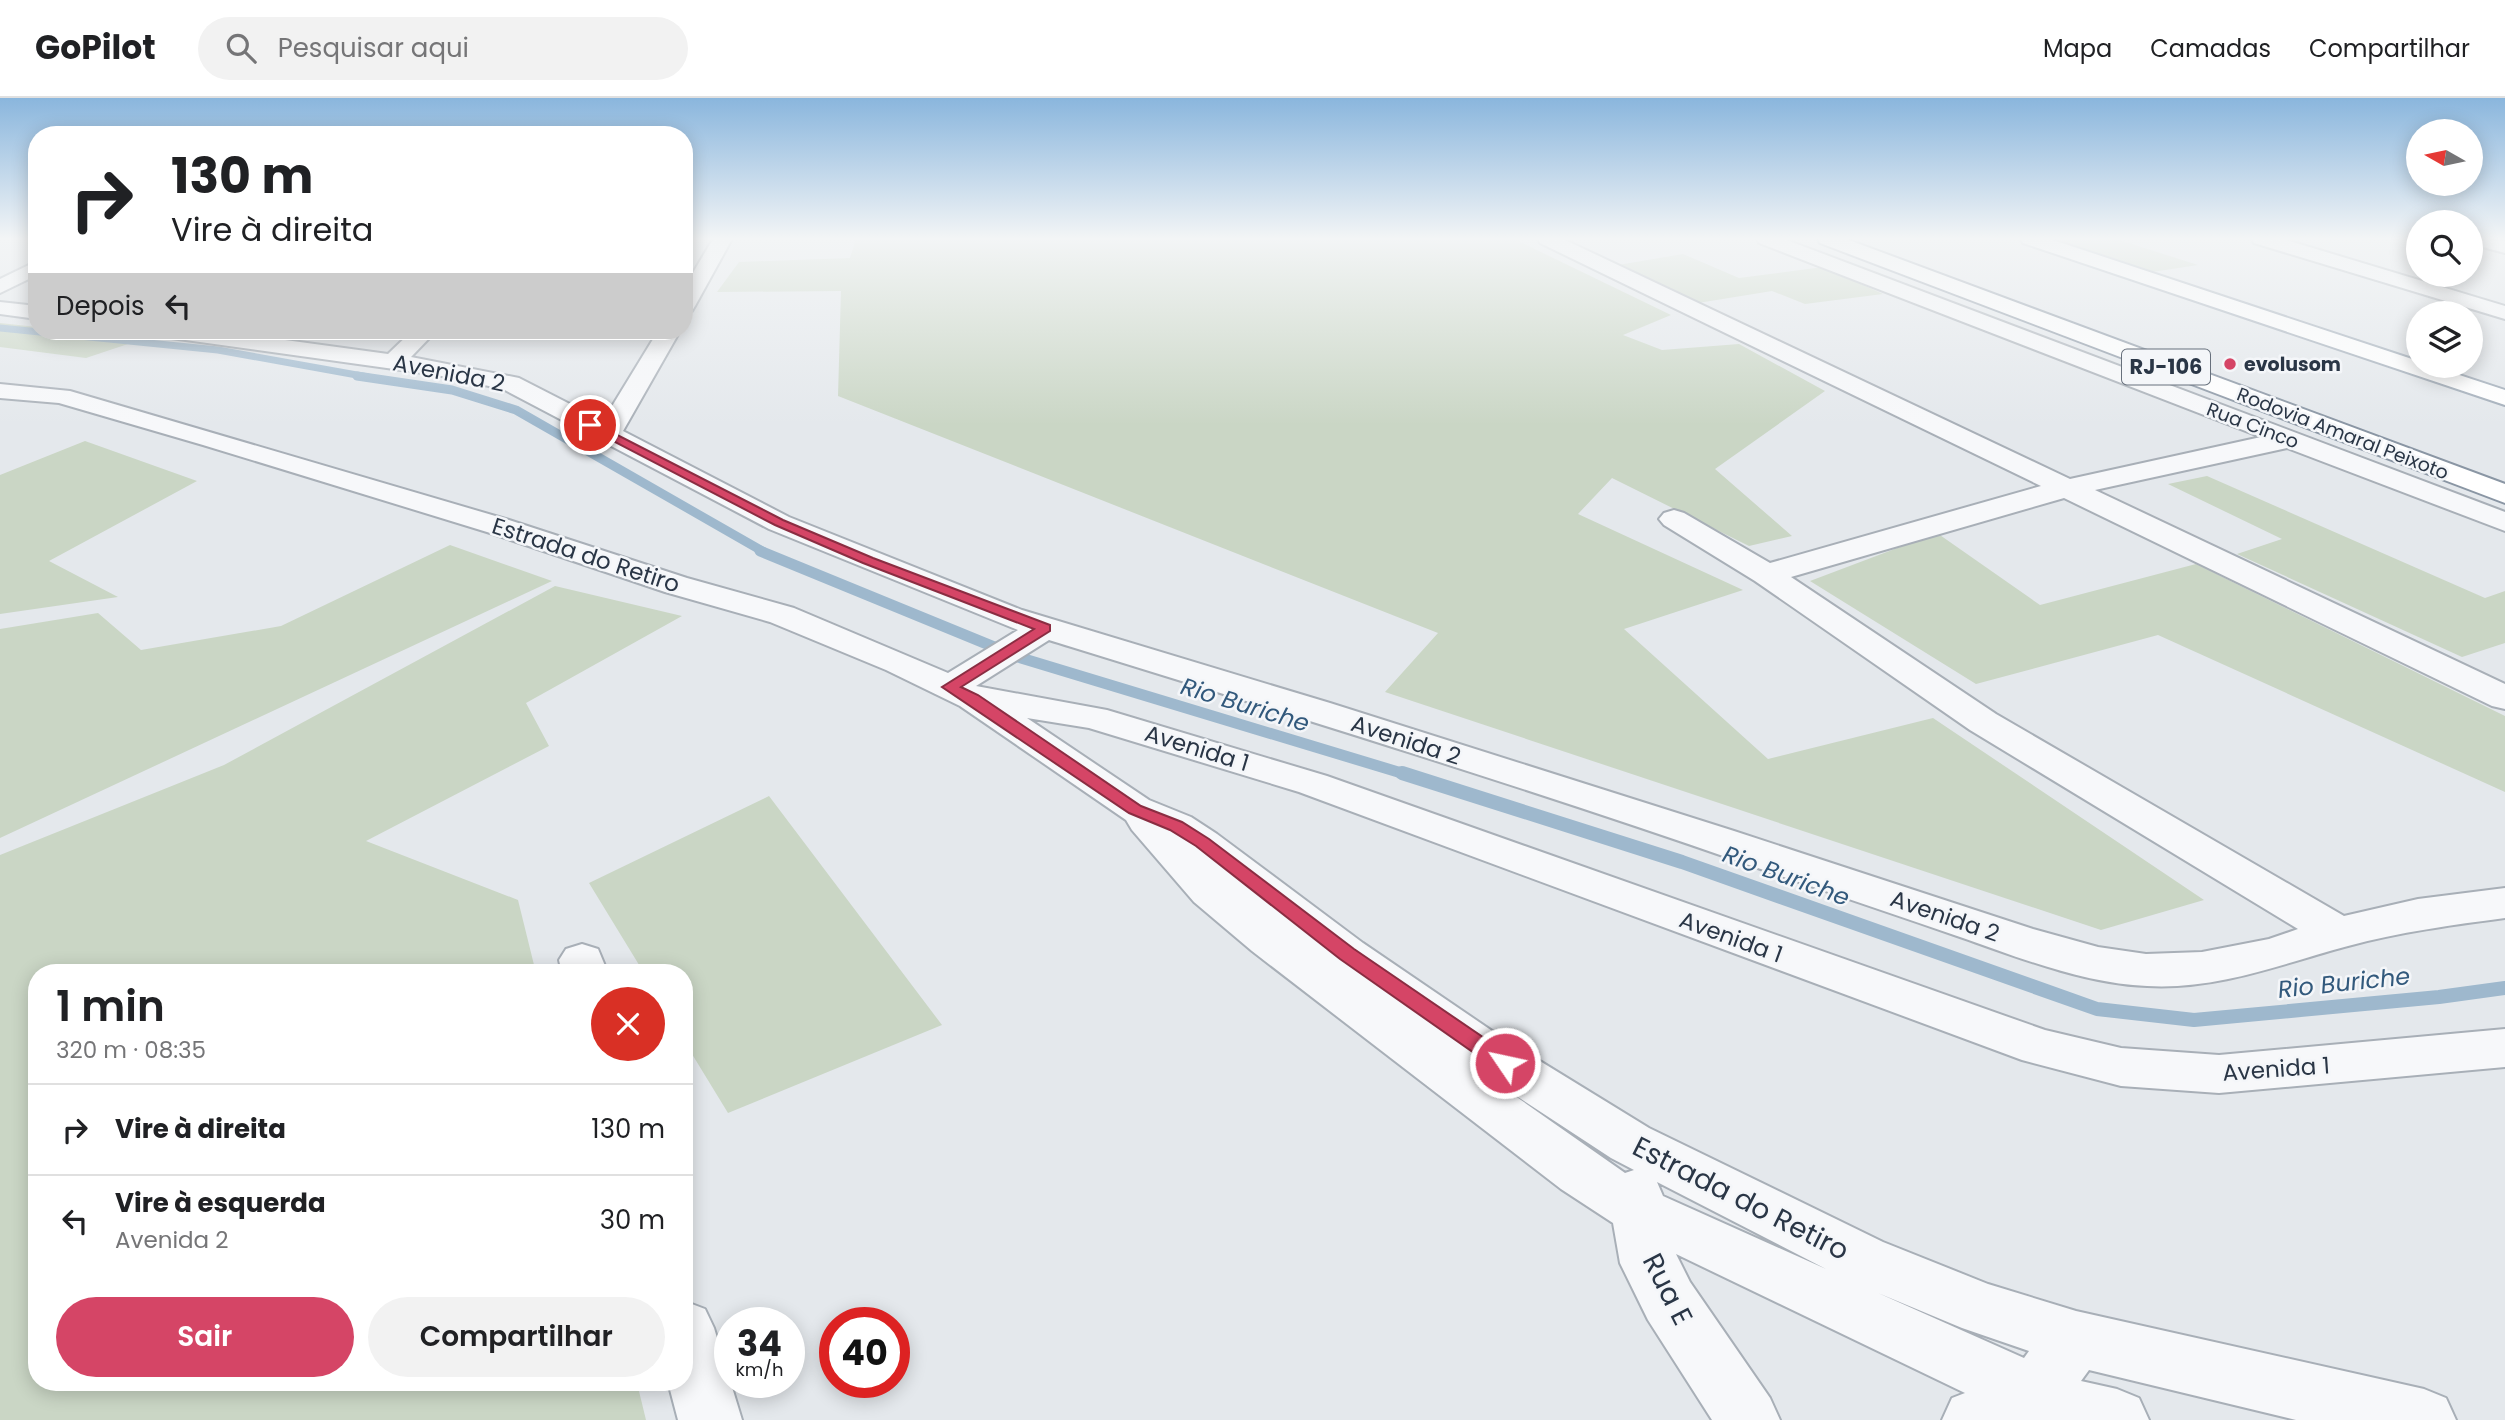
<!DOCTYPE html>
<html lang="pt">
<meta charset="utf-8">
<style>
:root{--surface:#fff;--page:#f2f2f2;--text:#202124;--muted:#757577;--line:#e0e0e0;--accent:#d54566}
body{margin:0;font-family:Poppins,sans-serif;background:var(--page);color:var(--text);height:100vh;display:flex;flex-direction:column;font-size:26px;white-space:nowrap}
*{box-sizing:border-box;margin:0}
p{font-size:23px;color:var(--muted)}
.icon{flex:none;width:38px;height:38px;fill:none;stroke:currentColor;stroke-width:2;stroke-linecap:round;stroke-linejoin:round}
.map{position:relative;flex:1;overflow:hidden}
.drawer{position:absolute;left:28px;top:866px;width:665px;height:427px;display:flex;flex-direction:column;background:var(--surface);border-radius:28px;box-shadow:0 4px 18px #0003}
.drawer>*{flex:none}
.guide{position:absolute;left:28px;top:28px;width:665px;height:214px;border-radius:28px;box-shadow:0 4px 18px #0003;background:#fff;color:var(--text);overflow:hidden}
.needle{width:46px;rotate:279deg}
.controls{position:absolute;left:2406px;top:21px;display:grid;gap:14px}
.controls a{display:grid;place-items:center;width:77px;height:77px;border-radius:50%;background:var(--surface);box-shadow:0 4px 18px #0003;font-size:35px}
.speed{position:absolute;left:714px;top:1209px;display:flex;gap:14px;font-size:35px;font-weight:700;text-align:center}
.speed>*{display:grid;place-content:center;width:91px;height:91px;border-radius:50%;background:var(--surface);box-shadow:0 4px 18px #0003;line-height:1}
.speed small{font-size:18px;font-weight:400}
.speed .limit{border:10px solid #d22;background:#fff;color:#111}
.pin{position:absolute;display:grid;place-items:center;width:60px;height:60px;color:#fff;margin:-30px;border:4px solid #fff;border-radius:50%;box-shadow:0 2px 7px #0007}
.me{position:absolute;width:77px;margin:-38px;rotate:304deg;stroke-linejoin:round;filter:drop-shadow(0 0 5px #0008)}
.turn{display:flex;align-items:center;gap:24px;height:147px;padding:0 28px;font-size:32px}
.turn .icon{width:91px;height:91px;stroke-width:2.5}
.turn b{display:block;font-size:49px;line-height:60px}
.then{display:flex;align-items:center;height:66px;padding:0 28px;background:#0003;gap:14px;font-size:26px}
.round{display:grid;place-items:center;flex:none;width:74px;height:74px;border-radius:37px;background:var(--page)}
.headline{display:flex;align-items:center;justify-content:space-between;height:119px;padding:0 28px}
h1{font-size:42px;font-weight:600;line-height:52px}
.action{display:flex;gap:14px;margin-top:auto;padding:14px 28px}
.action a{flex:1;height:80px;border-radius:42px;background:var(--accent);color:#fff;font-size:28px;font-weight:600;line-height:80px;text-align:center}
.action a+a{background:var(--page);color:var(--text)}
ul{padding:0;list-style:none}
li{display:flex;align-items:center;gap:21px;height:91px;padding:0 28px;border-top:2px solid var(--line)}
li div{flex:1}
li b{display:block;font-size:26px}
li em{font-style:normal}
header{display:flex;align-items:center;gap:42px;box-sizing:border-box;height:98px;padding:0 35px;background:var(--surface);border-bottom:2px solid var(--line)}
header strong{font-size:33px}
nav{display:flex;gap:38px;margin-inline-start:auto;font-size:24px}
.search{width:490px;height:63px;background:var(--page);display:flex;align-items:center;gap:18px;box-sizing:border-box;padding:0 24px;border-radius:38px;color:var(--muted);font-size:26px}
.map>svg:first-child{display:block}
.green{fill:#cad6c5}
.lines{fill:none;stroke-linecap:round;stroke-linejoin:round}
.stream-far3{stroke:#9eb8cd;stroke-width:7}
.stream-far2{stroke:#9eb8cd;stroke-width:9}
.stream-far1{stroke:#9eb8cd;stroke-width:11}
.stream{stroke:#9eb8cd;stroke-width:14}
.minor-casing{stroke:#a8afb7;stroke-width:4}
.major-casing{stroke:#a2adb9;stroke-width:4}
.highway-casing{stroke:#8a96a4;stroke-width:4}
.minor{fill:#f7f8fa;fill-rule:evenodd}
.major{fill:#fff;fill-rule:evenodd}
.highway{fill:#fff;fill-rule:evenodd}
.route{fill:#d54566;stroke:#8a2d42;stroke-width:2}
.poi-dot{fill:#d54566;stroke:#f4f6f9;stroke-width:2.5}
.labels{text-anchor:middle;stroke-width:5;stroke-linejoin:round;paint-order:stroke}
.far-poi-label{font-size:19px;font-weight:bold;fill:#2a3646;stroke:#f4f6f9;text-anchor:start}
.far-street-label{font-size:19px;fill:#2a3646;stroke:#f4f6f9}
.shield{fill:#f4f6f9;stroke:#67707c;stroke-width:2}
.shield-label{font-size:21px;font-weight:bold;fill:#2a3646}
.street-label{font-size:23px;fill:#2a3646;stroke:#f4f6f9}
.water-label{font-size:24px;font-style:italic;fill:#32597c;stroke:#f4f6f9}
.near-street-label{font-size:28px;fill:#2a3646;stroke:#f4f6f9}
</style>
<header>
<strong>GoPilot</strong>
<div class="search"><svg class="icon" aria-label="search" viewBox="0 0 24 24"><circle cx="10" cy="10" r="6"/><path d="M15 15l6 6"/></svg>Pesquisar aqui</div>
<nav><a>Mapa</a><a>Camadas</a><a>Compartilhar</a></nav>
</header>
<div class="map">
<svg width="2505" height="1322" viewBox="0 0 2505 1322">
<rect width="100%" height="100%" fill="#e4e8ec"/>
<g class="green">
<polygon points="856,141 1514,141 1671,217 1623,237 1662,252 1739,246 1825,293 1715,371 1792,438 1749,448 1612,380 1578,416 1743,492 1624,531 1768,661 1933,620 2204,802 2101,832 1385,594 1438,535 838,298 841,193 717,194 739,164 850,160"/>
<polygon points="2054,141 2116,141 2198,167 2152,174"/>
<polygon points="1683,156 1739,180 1823,169 1883,196 1805,206 1772,193 1698,205 1618,167"/>
<polygon points="0,225 37,229 37,233 79,233 146,240 86,260 0,249"/>
<polygon points="85,343 197,383 49,463 118,499 0,516 0,377"/>
<polygon points="2207,378 2485,500 2505,493 2505,545 2462,559 2237,456 2282,441 2168,386"/>
<polygon points="1937,435 2040,507 2196,466 2505,618 2505,694 2158,537 1976,586 1810,483"/>
<polygon points="450,447 552,483 0,740 0,531 98,515 141,552 281,528"/>
<polygon points="555,488 682,518 526,605 549,648 366,743 518,802 536,875 37,875 37,1284 637,1285 646,1322 0,1322 0,757 224,667"/>
<polygon points="769,698 942,927 728,1015 684,943 684,875 644,875 589,785"/>
</g>
<g class="lines">
<polyline class="stream-far3" points="0,230 218,252 368,279"/>
<polyline class="stream-far2" points="357,278 452,292 516,312 764,454"/>
<polyline class="stream-far1" points="760,453 1021,560 1408,677"/>
<polyline class="stream" points="1402,675 1682,764 2097,911 2194,922 2439,899 2505,890"/>
<defs>
<g id="minor">
<polygon points="713,141 732,141 695,208 692,213 684,214 684,190"/>
<path d="M1538,141H1563L2070,381L2261,339L1759,145L1757,141H1784L2505,414V433L2287,350L2095,392L2505,586V611L2492,608L2064,400L1791,479L1996,616L2344,818L2418,801L2505,790V820C2452,827 2400,834 2348,848C2281,866 2217,892 2147,888C2087,886 2019,860 1963,840C1891,815 1819,791 1746,766C1516,686 1282,614 1049,542L976,588L1107,612L1327,678L2045,932L2121,950L2219,957L2505,931V969L2219,995L2121,988L2022,962L1299,694L1089,630L1027,620L1149,702L1191,719L1217,736L1363,845L1501,939L1649,1030L1883,1144L1988,1186L2076,1213L2424,1291L2446,1300L2456,1322H2296L2089,1272L2081,1283L2117,1291L2139,1300L2149,1322H1942L1952,1300L1965,1295L1676,1156L1690,1184L1770,1300L1780,1322H1712L1648,1222L1620,1165L1613,1125L1561,1091L1252,853L1194,804L1132,732L1126,722L960,608L886,572L770,524L665,494L487,434L203,347L59,305L0,300V286L70,293L509,422L687,480L794,510L948,575L1018,532L769,431L503,291L437,277L171,240L163,238L160,233H218L388,256L412,233H436L411,259L519,280L603,323L658,233H680L623,333L789,419L1022,512L1330,605L1734,733L2033,831L2098,849L2146,856L2202,854L2269,841L2298,831L1970,632L1755,483L1664,427L1659,421L1664,415L1674,412L1684,415L1770,465L2041,388L1540,145ZM1498,986L1611,1060L1634,1072L1625,1075ZM1657,1084L1826,1171L1663,1098ZM1878,1195L1962,1230L2029,1253L2024,1260Z"/>
<polygon points="2252,141 2283,141 2505,208 2505,221 2254,145"/>
<polygon points="2471,141 2505,143 2505,155 2471,146"/>
<polygon points="37,163 37,177 0,195 0,181"/>
<polygon points="0,204 37,208 37,221 0,216"/>
<polygon points="582,846 598,851 608,875 562,875 559,862 566,851"/>
<polygon points="684,1203 705,1211 714,1230 742,1322 678,1322 668,1284 684,1284"/>
</g>
<polygon id="major" points="2021,141 2050,141 2418,263 2418,268 2432,268 2505,292 2505,307 2023,145"/>
<polygon id="highway" points="1818,141 1846,141 2505,386 2505,405 1820,145"/>
</defs>
<use href="#minor" class="minor-casing"/>
<use href="#major" class="major-casing"/>
<use href="#highway" class="highway-casing"/>
<use href="#minor" class="minor"/>
<use href="#major" class="major"/>
<use href="#highway" class="highway"/>
</g>
<linearGradient id="sky" x2="0" y2="1"><stop stop-color="#8ab6dd"/><stop offset="0.43" stop-color="#f3f5f6"/><stop offset="1" stop-color="#f3f5f6" stop-opacity="0"/></linearGradient>
<rect width="2505" height="327" fill="url(#sky)"/>
<polygon class="route" points="586,325 594,325 783,422 873,460 1050,527 1050,533 961,589 978,597 1141,708 1182,724 1209,741 1354,851 1512,959 1515,965 1512,971 1505,973 1497,971 1340,861 1196,748 1170,732 1129,715 942,589 1034,531 863,465 775,427 586,329"/>
<circle class="poi-dot" cx="2230" cy="266" r="7"/>
<g class="labels">
<g class="far-poi-label">
<text x="2244" y="273">evolusom</text>
</g>
<g class="far-street-label">
<text transform="translate(2253 327) rotate(21)" y="7">Rua Cinco</text>
<text transform="translate(2343 335) rotate(21)" y="7">Rodovia Amaral Peixoto</text>
</g>
<rect class="shield" x="2122" y="251.5" width="88" height="35" rx="5"/>
<g class="shield-label">
<text x="2166" y="276">RJ-106</text>
</g>
<g class="street-label">
<text transform="translate(449 275) rotate(11)" y="8">Avenida 2</text>
<text transform="translate(586 457) rotate(18)" y="8">Estrada do Retiro</text>
<text transform="translate(1406 642) rotate(18)" y="8">Avenida 2</text>
<text transform="translate(1197 650) rotate(17)" y="8">Avenida 1</text>
<text transform="translate(1945 818) rotate(19)" y="8">Avenida 2</text>
<text transform="translate(1731 839) rotate(20)" y="8">Avenida 1</text>
<text transform="translate(2276 971) rotate(-4)" y="8">Avenida 1</text>
</g>
<g class="water-label">
<text transform="translate(1245 607) rotate(17)" y="8">Rio Buriche</text>
<text transform="translate(1786 778) rotate(20)" y="8">Rio Buriche</text>
<text transform="translate(2344 885) rotate(-6)" y="8">Rio Buriche</text>
</g>
<g class="near-street-label">
<text transform="translate(1741 1100) rotate(27)" y="10">Estrada do Retiro</text>
<text transform="translate(1668 1191) rotate(63)" y="10">Rua E</text>
</g>
</g>
</svg>
<div class="controls">
<a><svg class="needle" viewBox="-14 -14 28 28"><path d="M0-13l5 13h-10z" fill="#e53935"/><path d="M0 13l5-13h-10z" fill="#757577"/></svg></a>
<a><svg class="icon" aria-label="search" viewBox="0 0 24 24"><circle cx="10" cy="10" r="6"/><path d="M15 15l6 6"/></svg></a>
<a><svg class="icon" aria-label="layers" viewBox="0 0 24 24"><path d="M12 4l9 5-9 5-9-5zM3 14l9 5 9-5"/></svg></a>
</div>
<div class="speed"><div>34<small>km/h</small></div><div class="limit">40</div></div>
<div class="pin" style="left:590px;top:327px;background:#d93025"><svg class="icon" aria-label="arrive" viewBox="0 0 24 24"><path d="M6 21V4h12l-3 4 3 4H6"/></svg></div>
<svg class="me" style="left:1505px;top:965px" viewBox="-20 -20 40 40"><circle r="17" fill="#d54566" stroke="#fff" stroke-width="3"/><path d="M0-11L8 9 0 5-8 9z" fill="#fff"/></svg>
<div class="guide">
<div class="turn"><svg class="icon" aria-label="right" viewBox="0 0 24 24"><path d="M7 20v-9h11M14 6l5 5-5 5"/></svg><div><b>130 m</b>Vire à direita</div></div>
<div class="then">Depois<svg class="icon" aria-label="left" viewBox="0 0 24 24"><path d="M17 20v-9H6M10 6l-5 5 5 5"/></svg></div>
</div>
<section class="drawer">
<div class="headline"><div><h1>1 min</h1><p>320 m · 08:35</p></div><a class="round" style="background:#d93025;color:#fff"><svg class="icon" aria-label="close" viewBox="0 0 24 24"><path d="M6 6l12 12M18 6L6 18"/></svg></a></div>
<ul>
<li><svg class="icon" aria-label="right" viewBox="0 0 24 24"><path d="M7 20v-9h11M14 6l5 5-5 5"/></svg><div><b>Vire à direita</b></div><em>130 m</em></li>
<li><svg class="icon" aria-label="left" viewBox="0 0 24 24"><path d="M17 20v-9H6M10 6l-5 5 5 5"/></svg><div><b>Vire à esquerda</b><p>Avenida 2</p></div><em>30 m</em></li>
</ul>
<div class="action"><a>Sair</a><a>Compartilhar</a></div>
</section>
</div>
